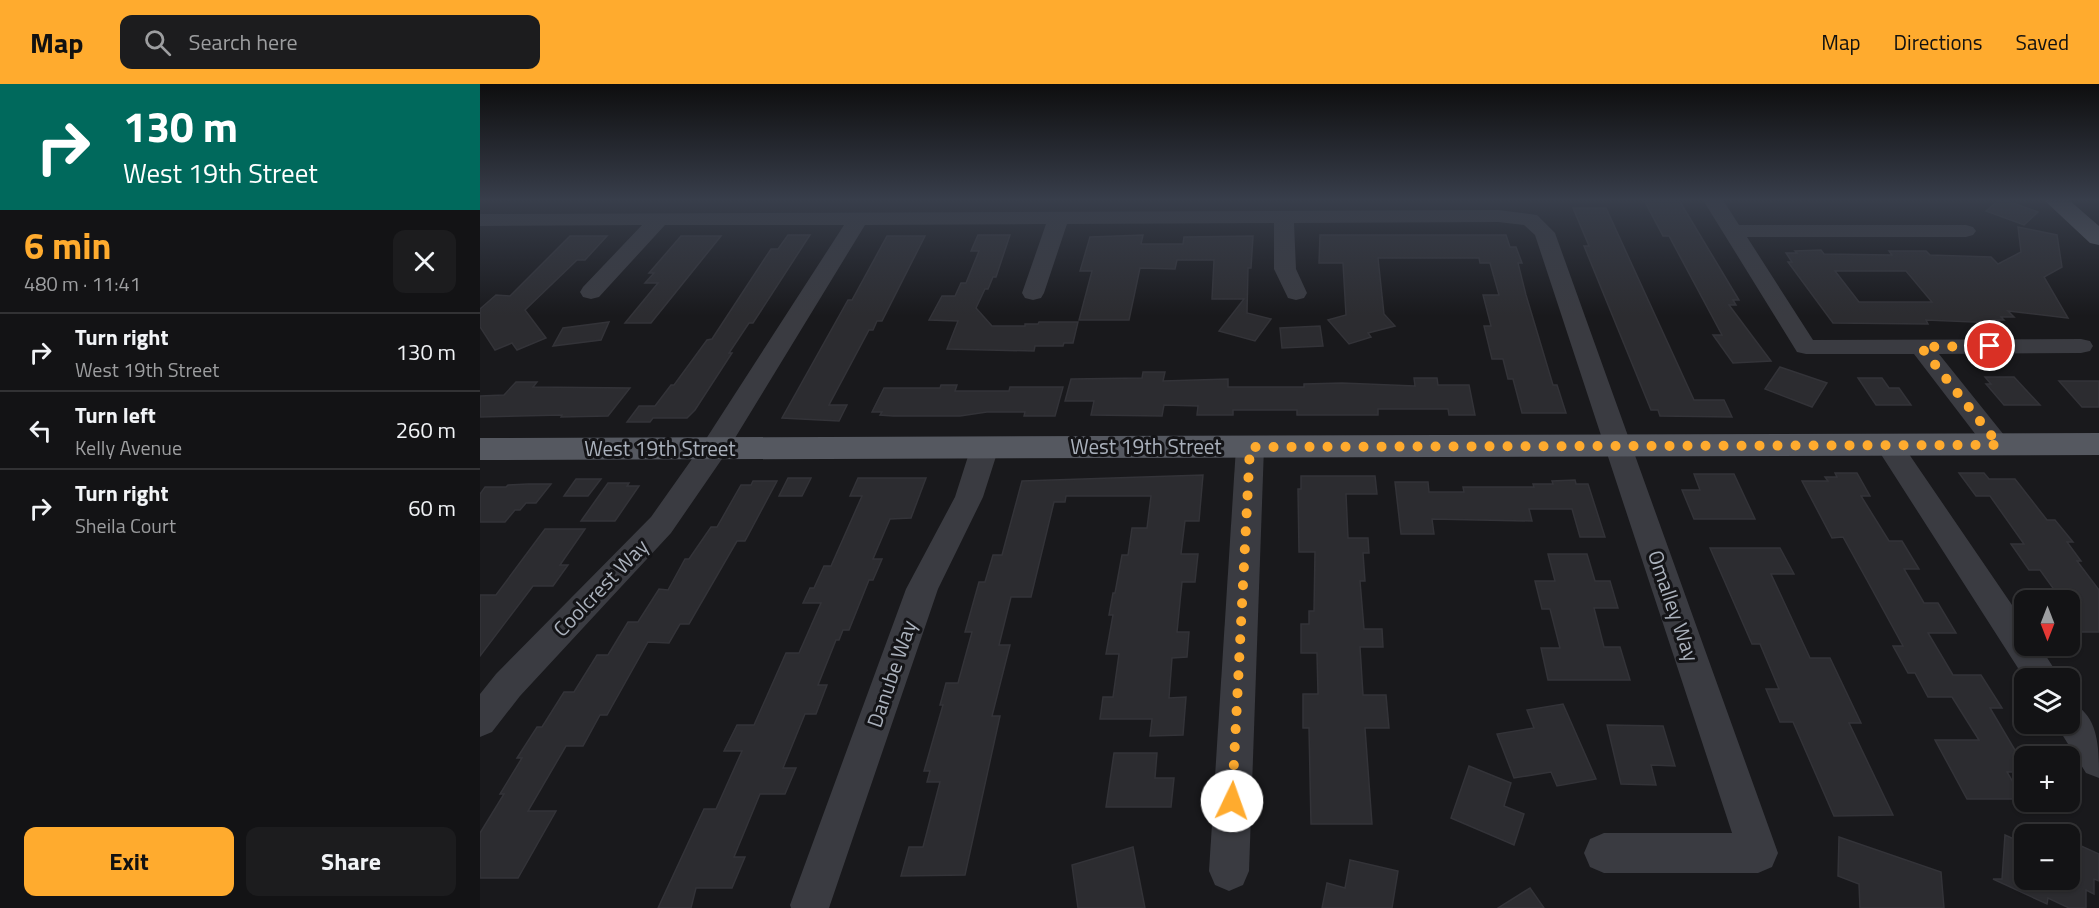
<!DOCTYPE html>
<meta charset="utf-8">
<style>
:root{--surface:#131315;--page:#1c1c1e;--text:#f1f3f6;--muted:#9d9ea0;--line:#323234;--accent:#ffab2e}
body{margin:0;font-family:"Titillium Web",sans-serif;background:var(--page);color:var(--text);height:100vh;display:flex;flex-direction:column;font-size:22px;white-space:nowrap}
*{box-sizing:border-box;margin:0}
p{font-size:20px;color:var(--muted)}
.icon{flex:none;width:33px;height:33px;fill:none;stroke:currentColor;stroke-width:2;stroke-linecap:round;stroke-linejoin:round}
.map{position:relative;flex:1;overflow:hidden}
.side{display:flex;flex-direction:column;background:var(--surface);width:480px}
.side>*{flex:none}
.banner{background:#00695c;color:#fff;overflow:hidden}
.needle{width:39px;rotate:180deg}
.tools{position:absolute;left:1534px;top:506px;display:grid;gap:12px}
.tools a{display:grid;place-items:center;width:66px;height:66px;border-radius:12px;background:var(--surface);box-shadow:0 2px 4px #0004,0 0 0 2px var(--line);font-size:30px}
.pin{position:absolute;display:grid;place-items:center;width:51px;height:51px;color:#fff;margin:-26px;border:3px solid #fff;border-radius:50%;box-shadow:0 2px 6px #0007}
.me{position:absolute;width:66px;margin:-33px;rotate:3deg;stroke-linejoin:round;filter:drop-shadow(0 0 4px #0008)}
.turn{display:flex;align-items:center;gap:21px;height:126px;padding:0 24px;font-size:27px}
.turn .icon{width:78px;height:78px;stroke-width:2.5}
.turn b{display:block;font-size:42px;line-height:51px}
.round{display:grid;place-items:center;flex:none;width:63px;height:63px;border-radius:12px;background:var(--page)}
.head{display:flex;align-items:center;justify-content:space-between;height:102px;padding:0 24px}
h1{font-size:36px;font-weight:700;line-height:45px;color:var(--accent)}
.action{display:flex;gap:12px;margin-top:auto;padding:12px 24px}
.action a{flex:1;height:69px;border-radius:12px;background:var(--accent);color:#111;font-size:24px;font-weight:700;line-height:69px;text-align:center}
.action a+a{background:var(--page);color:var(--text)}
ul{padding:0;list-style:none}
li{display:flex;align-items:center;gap:18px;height:78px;padding:0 24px;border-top:2px solid var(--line)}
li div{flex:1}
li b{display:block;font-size:22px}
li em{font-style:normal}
header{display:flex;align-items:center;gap:36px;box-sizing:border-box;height:84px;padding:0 30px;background:var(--accent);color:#111}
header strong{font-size:28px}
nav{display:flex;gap:33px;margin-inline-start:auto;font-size:21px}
.search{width:420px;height:54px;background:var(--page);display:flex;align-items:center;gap:15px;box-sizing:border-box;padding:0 21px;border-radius:12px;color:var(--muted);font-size:22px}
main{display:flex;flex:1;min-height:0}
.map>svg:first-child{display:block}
.building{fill:#2c2c30;stroke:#333338;stroke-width:1.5;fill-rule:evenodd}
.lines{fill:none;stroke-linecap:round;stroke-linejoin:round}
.minor{fill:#3a3b41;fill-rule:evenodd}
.major{fill:#555860;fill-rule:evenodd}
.route{stroke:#ffab2e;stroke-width:10;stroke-dasharray:0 18}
.labels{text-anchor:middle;stroke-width:6;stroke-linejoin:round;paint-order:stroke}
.street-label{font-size:21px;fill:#aab1bc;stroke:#141417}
</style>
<header>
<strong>Map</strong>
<div class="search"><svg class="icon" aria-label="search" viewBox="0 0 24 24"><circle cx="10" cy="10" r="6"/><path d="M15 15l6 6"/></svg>Search here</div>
<nav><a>Map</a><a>Directions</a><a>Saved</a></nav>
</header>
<main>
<section class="side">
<div class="banner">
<div class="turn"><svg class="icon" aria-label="right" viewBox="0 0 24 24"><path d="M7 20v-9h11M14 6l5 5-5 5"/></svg><div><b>130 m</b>West 19th Street</div></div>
</div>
<div class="head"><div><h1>6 min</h1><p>480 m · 11:41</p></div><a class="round"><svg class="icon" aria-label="close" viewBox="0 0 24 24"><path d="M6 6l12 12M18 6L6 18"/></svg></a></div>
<ul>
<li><svg class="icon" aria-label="right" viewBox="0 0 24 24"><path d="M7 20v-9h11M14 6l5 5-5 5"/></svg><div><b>Turn right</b><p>West 19th Street</p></div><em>130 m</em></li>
<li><svg class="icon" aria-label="left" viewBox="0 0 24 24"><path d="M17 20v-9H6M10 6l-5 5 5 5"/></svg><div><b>Turn left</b><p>Kelly Avenue</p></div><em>260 m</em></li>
<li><svg class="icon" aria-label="right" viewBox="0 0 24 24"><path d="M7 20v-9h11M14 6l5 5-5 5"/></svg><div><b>Turn right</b><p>Sheila Court</p></div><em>60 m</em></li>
</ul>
<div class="action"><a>Exit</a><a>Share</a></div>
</section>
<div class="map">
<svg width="1619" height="824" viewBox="0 0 1619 824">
<rect width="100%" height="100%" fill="#19191c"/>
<g class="building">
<polygon points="1164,116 1199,116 1259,216 1253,216 1256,221 1249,221 1291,277 1253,279 1233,251 1242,251 1189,152 1183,152"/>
<polygon points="1519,116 1525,116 1558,128 1544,141 1506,127"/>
<polygon points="1093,124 1126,124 1214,316 1244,316 1252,333 1180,332 1178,326 1171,326 1104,162 1109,162"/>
<path d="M1538,143L1577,151L1582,183L1564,193L1588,234L1528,227L1534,233H1521L1524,236H1513L1516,239L1446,236L1448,240L1353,239L1308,178H1312L1306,169H1317L1315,167L1341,166L1344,170L1412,171L1409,167H1446L1450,171L1511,173L1518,180L1541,168ZM1355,187H1426L1452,218H1379Z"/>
<polygon points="308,151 330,151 273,239 269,239 249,269 252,269 215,326 207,334 173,334 170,338 147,338 159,322 175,322 191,301 194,301 227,256 232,255 291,165 298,165"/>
<polygon points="498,151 530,151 516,193 513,193 508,205 505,205 496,224 512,242 545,242 545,240 558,240 559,238 598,238 593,259 584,259 583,262 555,262 554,267 467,265 478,237 449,236 462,212 475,212 481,199 486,199 499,167 491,167"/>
<polygon points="663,151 661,160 703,160 704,153 773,152 771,184 768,184 767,229 791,235 775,257 739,247 764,215 732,215 734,176 697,176 695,185 660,184 649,236 599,236 612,187 600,187 610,153"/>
<polygon points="840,151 1026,151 1030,163 1036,163 1042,179 1038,179 1046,211 1073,301 1077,301 1086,329 1042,329 1033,295 1028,295 1023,275 1012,275 1004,242 1011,242 1003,211 1019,211 1010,179 1000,179 999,174 898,174 904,230 915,242 888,249 891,253 869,260 848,236 866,231 863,179 839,179"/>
<polygon points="90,152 127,152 105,176 97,176 45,226 66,254 37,266 32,259 15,266 0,243 0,225 16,211 30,212"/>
<polygon points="201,152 241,152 171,239 145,239 178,199 165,199 174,189 169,189"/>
<polygon points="407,152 445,152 402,237 397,237 393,246 389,246 349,321 367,321 359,337 302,334 368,216 372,216"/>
<polygon points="129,238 121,256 73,262 83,244"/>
<polygon points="840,242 843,262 802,264 800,244"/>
<polygon points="1300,283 1347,299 1332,323 1285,305"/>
<polygon points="663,288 685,288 683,297 748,295 748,303 824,303 824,300 862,299 935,302 934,294 957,294 958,301 989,301 995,331 969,331 968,325 898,325 898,331 817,331 817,326 753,326 753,331 717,331 718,322 684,321 682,332 611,331 614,317 585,317 591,295 662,294"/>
<polygon points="1505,293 1534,293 1560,321 1524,321 1506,300 1511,300"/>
<polygon points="1378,294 1402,294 1409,304 1419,304 1431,321 1396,321"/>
<polygon points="1579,297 1619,297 1619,323 1602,323"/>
<polygon points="36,298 57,298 53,303 150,304 128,332 81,333 82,331 0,333 0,312 24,311"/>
<polygon points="461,301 477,301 475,307 529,307 530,303 583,303 575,332 544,332 545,328 507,328 480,332 413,332 400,331 402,328 392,328 404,304 460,304"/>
<polygon points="1355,389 1377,389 1390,412 1381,412 1409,457 1422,457 1439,485 1424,485 1444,519 1458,519 1476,549 1448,549 1473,591 1501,591 1522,624 1510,624 1545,683 1545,688 1527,688 1543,715 1487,715 1455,656 1499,656 1472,613 1448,613 1435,589 1428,589 1413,562 1423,562 1388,498 1363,453 1352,454 1322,397 1348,397 1345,393 1357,393"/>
<polygon points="1479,389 1504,389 1509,395 1535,395 1567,436 1575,436 1593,458 1587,458 1601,477 1597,477 1619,506 1619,548 1590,548 1590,516 1584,516 1578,511 1560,486 1549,486 1531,460 1544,460 1510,412 1496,412"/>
<polygon points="1214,390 1254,390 1275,435 1214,435 1202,406 1220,406"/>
<polygon points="723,391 719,437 705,437 701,470 718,470 715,498 702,498 697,548 709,548 707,573 692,574 689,614 706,613 703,651 670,652 672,635 620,635 623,613 633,613 639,570 626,570 633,531 629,531 633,509 635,509 642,471 648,471 652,444 667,444 671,412 586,412 585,418 574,418 551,513 531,513 519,561 530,561 512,632 520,632 485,791 421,792 429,763 443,763 460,698 447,698 450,687 444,687 463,621 460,621 466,599 478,599 492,548 485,548 499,498 505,498 513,471 522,471 542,397"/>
<polygon points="821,392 895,392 897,410 866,410 868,454 888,454 889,469 883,469 885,497 880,497 884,545 902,545 903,563 880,563 883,611 906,611 909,644 885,644 892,740 831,740 829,644 823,644 823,610 838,610 837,569 821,569 821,540 829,540 829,527 834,527 835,468 819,468 818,405 821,405"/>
<polygon points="308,394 331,394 322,412 299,412"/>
<polygon points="378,394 446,394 431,434 410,435 393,475 402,475 393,496 389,496 369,546 363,546 359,556 356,556 338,601 347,601 336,630 325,630 303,684 316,684 305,710 280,710 254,773 265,773 252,804 216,804 211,824 178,824 224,725 236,725 262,667 244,667 257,641 274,641 306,569 319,569 341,519 323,519 330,504 334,504 344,482 351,482 382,412 370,412"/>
<polygon points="96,395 121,395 108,412 84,412"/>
<polygon points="1095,396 1096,400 1108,400 1125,453 1100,453 1092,425 1049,425 1052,437 952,435 954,450 921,450 915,398 948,398 949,408 984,408 983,403 1054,403 1053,400 1073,400 1072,397"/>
<polygon points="273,397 297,397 265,457 257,457 209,540 200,540 189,559 168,558 127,631 120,631 103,662 86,662 48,727 76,727 38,794 0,794 0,749 24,710 20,710 42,674 37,674 57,643 62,643 84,608 94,608 117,571 128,571 148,538 158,538 179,505 188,506 205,475 209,475 231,443 237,443 261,401 271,401"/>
<polygon points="128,399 149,399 147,402 159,402 135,437 101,437"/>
<polygon points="48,400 71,400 56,419 46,419 40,426 35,426 25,438 0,438 0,410 5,403 26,403 28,401"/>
<polygon points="65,445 105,445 80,481 88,481 73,502 53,502 0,572 0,511 16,511"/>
<polygon points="1230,464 1300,464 1314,490 1291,490 1330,574 1350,574 1381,639 1369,639 1413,731 1354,732 1313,638 1300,638 1286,605 1299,605 1280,560 1272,560"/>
<polygon points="1068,470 1107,470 1115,497 1130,497 1138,524 1114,524 1124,563 1140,563 1150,596 1068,596 1061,564 1080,564 1070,525 1062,525 1055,497 1075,497"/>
<polygon points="1083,620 1116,695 1077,702 1071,688 1034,694 1017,650 1054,644 1047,626"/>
<polygon points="1127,641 1183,642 1195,682 1171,681 1176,701 1141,700"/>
<polygon points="634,669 677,669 675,694 694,694 691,723 626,723"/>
<polygon points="989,682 1031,699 1024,722 1044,730 1034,761 971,734"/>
<polygon points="1525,751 1545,760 1545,795 1590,795 1590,757 1619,770 1619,797 1614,795 1614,810 1606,806 1606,824 1589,824 1568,814 1567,820 1513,795 1522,795"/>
<polygon points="1359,753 1461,788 1464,824 1380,824 1379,800 1358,792"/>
<polygon points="653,763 665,824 598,824 592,781"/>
<polygon points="870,776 918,787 912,824 842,824 847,799 865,804"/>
<polygon points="1050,804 1064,824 1018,824"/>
</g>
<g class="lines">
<g class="minor">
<polygon points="1223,116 1243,116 1259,141 1486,141 1493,143 1496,147 1493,151 1486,153 1267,153 1333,256 1601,255 1610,257 1613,262 1610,267 1601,269 1459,270 1532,361 1529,368 1519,370 1509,368 1434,270 1326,270 1317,268"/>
<polygon points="1018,126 1057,131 1075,149 1298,769 1292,783 1278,789 1124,789 1110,783 1104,769 1110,755 1124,749 1252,749 1055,151 1044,141 1018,138 814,139 816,185 827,209 824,214 816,216 808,214 794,185 794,139 587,140 564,209 561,214 553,216 545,214 542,209 566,140 385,141 244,372 191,449 40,612 12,648 0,653 0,610 16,590 171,433 224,358 364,141 185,141 119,213 111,215 103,213 100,208 103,203 162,141 0,142 0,130"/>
<polygon points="1408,352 1418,354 1545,540 1545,561 1559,561 1580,594 1545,595 1395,361 1398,354"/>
<polygon points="505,354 515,356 519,363 503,413 458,505 350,821 349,824 311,824 310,821 426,505 475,413 491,363 495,356"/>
<polygon points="770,354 780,356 784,363 769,787 763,801 749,807 735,801 729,787 756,363 760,356"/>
<path d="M1590,618C1619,631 1619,663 1619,694L1606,689L1575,639H1590Z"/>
</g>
<g class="major">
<polygon points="1564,116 1589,116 1619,142 1619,161 1610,159"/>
<polygon points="1619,349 1619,371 0,376 0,354"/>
</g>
</g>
<linearGradient id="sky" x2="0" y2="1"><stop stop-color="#0e0e0f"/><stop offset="0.5" stop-color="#383e4b"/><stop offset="1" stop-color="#383e4b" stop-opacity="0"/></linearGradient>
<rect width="1619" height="232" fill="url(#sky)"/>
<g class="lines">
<polyline class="route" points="752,717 770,363 1519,361 1441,263 1510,262"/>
</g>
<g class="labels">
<g class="street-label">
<text x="666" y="370">West 19th Street</text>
<text x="180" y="372">West 19th Street</text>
<text transform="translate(121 504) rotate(-46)" y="7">Coolcrest Way</text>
<text transform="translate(1193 522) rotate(71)" y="7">Omalley Way</text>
<text transform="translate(412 590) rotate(-71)" y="7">Danube Way</text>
</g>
</g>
</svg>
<div class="tools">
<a><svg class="needle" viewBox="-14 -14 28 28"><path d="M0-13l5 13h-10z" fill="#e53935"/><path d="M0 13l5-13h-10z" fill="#9d9ea0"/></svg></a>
<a><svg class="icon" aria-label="layers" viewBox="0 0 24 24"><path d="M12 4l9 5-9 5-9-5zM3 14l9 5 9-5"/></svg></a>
<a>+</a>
<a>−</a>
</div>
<div class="pin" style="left:1510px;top:262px;background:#d93025"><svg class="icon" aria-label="arrive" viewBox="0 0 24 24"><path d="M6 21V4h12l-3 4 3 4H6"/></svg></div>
<svg class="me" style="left:752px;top:717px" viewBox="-20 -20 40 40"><circle r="19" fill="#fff"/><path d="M0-13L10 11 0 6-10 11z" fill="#ffab2e"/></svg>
</div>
</main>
